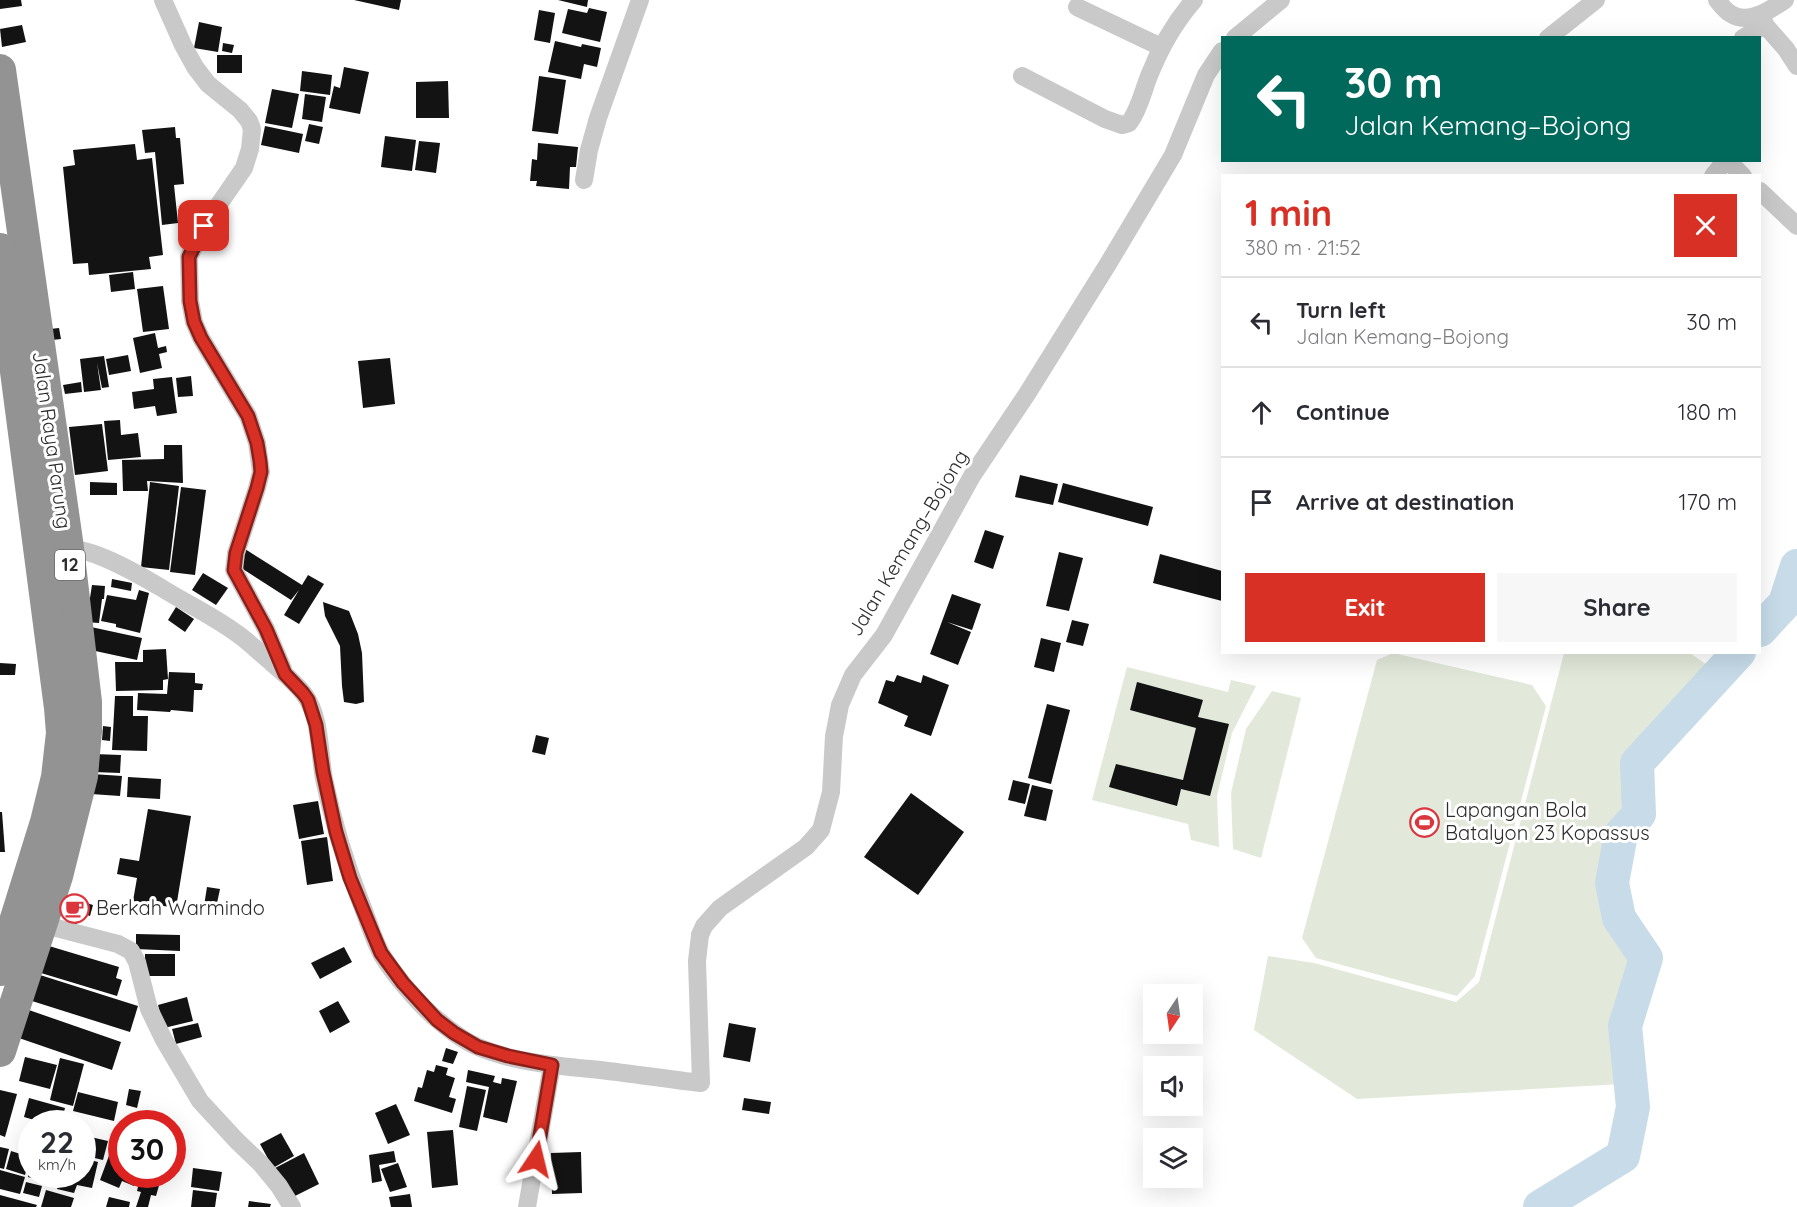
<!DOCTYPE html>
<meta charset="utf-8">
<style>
:root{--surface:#fff;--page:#f7f7f7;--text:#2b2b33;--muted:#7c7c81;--line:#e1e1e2;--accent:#d93025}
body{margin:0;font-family:Quicksand,sans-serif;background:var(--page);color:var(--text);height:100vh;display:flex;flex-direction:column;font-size:22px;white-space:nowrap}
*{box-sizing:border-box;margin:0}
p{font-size:20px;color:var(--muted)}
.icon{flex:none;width:33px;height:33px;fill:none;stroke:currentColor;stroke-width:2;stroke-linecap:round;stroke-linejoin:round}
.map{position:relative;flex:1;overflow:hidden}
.sheet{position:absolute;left:1221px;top:174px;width:540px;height:480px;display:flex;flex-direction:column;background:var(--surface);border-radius:0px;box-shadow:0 6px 24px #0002}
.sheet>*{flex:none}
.banner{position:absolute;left:1221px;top:36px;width:540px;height:126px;border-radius:0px;box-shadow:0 6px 24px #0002;background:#00695c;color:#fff;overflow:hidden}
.needle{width:39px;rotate:193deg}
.fabs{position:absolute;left:1143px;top:984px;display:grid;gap:12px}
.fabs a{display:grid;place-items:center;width:60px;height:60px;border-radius:0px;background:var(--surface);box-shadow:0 6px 24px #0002;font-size:30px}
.speed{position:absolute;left:18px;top:1110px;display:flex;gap:12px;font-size:30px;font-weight:700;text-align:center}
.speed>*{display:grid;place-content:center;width:78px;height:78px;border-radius:50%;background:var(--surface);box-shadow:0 6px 24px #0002;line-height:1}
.speed small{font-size:15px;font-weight:400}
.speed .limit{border:9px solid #d22;background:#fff;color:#111}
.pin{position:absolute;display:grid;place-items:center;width:51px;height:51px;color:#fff;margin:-26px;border-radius:12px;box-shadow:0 3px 9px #0006}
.me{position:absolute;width:66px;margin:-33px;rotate:10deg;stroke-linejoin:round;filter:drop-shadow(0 0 4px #0008)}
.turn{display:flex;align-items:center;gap:21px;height:126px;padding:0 24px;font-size:27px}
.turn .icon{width:78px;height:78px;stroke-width:2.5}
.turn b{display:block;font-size:42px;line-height:51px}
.round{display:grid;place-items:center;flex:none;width:63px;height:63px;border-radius:0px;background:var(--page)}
.head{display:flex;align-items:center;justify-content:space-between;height:102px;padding:0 24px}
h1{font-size:36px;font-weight:700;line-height:45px;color:var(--accent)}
.primary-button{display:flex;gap:12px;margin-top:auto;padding:12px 24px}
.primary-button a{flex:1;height:69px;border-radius:0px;background:var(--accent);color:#fff;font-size:24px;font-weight:700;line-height:69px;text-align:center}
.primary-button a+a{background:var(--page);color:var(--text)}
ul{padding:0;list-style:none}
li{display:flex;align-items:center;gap:18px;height:90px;padding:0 24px;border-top:2px solid var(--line)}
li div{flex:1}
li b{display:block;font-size:22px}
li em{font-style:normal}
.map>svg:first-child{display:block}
.green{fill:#e2e9da}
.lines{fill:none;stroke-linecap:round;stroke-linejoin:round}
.river{stroke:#c7dbe9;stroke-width:34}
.building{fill:#131313}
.street{stroke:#c9c9c9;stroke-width:18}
.highway{stroke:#939393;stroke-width:32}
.route-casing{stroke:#8d1f18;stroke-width:15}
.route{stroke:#d93025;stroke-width:10}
.labels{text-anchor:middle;stroke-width:6;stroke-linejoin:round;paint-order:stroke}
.shield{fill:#fff;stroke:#6b6b6b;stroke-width:1.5}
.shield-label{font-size:18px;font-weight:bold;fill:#2c2c2c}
.street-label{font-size:20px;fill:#2c2c2c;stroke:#fff}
.poi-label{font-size:20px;fill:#2c2c2c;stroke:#fff;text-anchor:start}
</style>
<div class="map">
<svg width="1797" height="1207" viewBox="0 0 1797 1207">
<rect width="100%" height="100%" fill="#fff"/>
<g class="green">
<polygon points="1393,653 1532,685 1546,706 1475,976 1457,996 1316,958 1302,938 1377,660"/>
<polygon points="1564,653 1690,653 1710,667 1623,760 1627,812 1606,833 1601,886 1608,920 1639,959 1623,992 1617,1026 1622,1084 1357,1099 1254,1030 1268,956 1314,963 1456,1002 1479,982"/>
<polygon points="1127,667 1228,692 1231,680 1256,686 1232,733 1217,796 1219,847 1191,840 1188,824 1092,800"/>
<polygon points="1272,691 1301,698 1261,858 1233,849 1231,793 1246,729"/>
</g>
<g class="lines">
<g class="river">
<polyline points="1760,630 1785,603 1797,566"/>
<polyline points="1540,1207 1623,1156 1633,1107 1625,1026 1646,958 1619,918 1612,883 1621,834 1639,814 1637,763 1739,652"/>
</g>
</g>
<g class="building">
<polygon points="0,0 21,0 22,6 0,9"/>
<polygon points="354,0 401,0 399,10"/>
<polygon points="558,0 588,0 587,7"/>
<polygon points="589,8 607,12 600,42 562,33 568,9 587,13"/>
<polygon points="539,10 555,13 550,43 534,40"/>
<polygon points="199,22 222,27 218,52 194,48"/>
<polygon points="22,25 26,42 2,47 0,29"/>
<polygon points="555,41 581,47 582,44 601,48 597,67 584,64 581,79 548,72"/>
<polygon points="223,43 234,45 232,53 222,51"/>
<rect x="217" y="55" width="25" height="18"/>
<polygon points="344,67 369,72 360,114 329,108 334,86 340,88"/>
<polygon points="302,71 332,75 330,95 300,91"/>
<polygon points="539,76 566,80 558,134 532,131"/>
<polygon points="448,81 449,118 416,118 416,82"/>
<polygon points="272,89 299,94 292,128 265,123"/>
<polygon points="305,94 326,97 322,122 302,119"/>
<polygon points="309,124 323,127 319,144 305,141"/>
<polygon points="265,126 303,134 299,153 261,145"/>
<polygon points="175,127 176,138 180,138 184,184 174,185 178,223 162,225 155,152 145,153 142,130"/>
<polygon points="385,136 416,140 412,171 381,167"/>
<polygon points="419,141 440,143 436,173 415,170"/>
<polygon points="538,143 578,147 576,167 570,167 569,189 536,186 537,181 530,181 532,159 537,160"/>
<polygon points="135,144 137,160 152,158 163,255 149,257 151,269 89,275 88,263 73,264 63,167 75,165 73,150"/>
<polygon points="133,272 135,289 111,292 109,275"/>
<polygon points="163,286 169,329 143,332 137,289"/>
<polygon points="59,328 61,339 52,340 50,329"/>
<polygon points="155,333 158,348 166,346 167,352 159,354 162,368 140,373 133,338"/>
<polygon points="128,355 131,371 109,375 106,359"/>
<polygon points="104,356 109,387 102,388 97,363 101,390 84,392 80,359"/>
<polygon points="390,358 395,404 363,408 358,361"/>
<polygon points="191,376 193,396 178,397 176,378"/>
<polygon points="172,377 177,413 157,416 155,406 134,409 132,392 154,389 153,379"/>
<polygon points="81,382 82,392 65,394 63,385"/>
<polygon points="120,420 121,435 138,433 141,457 108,460 104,421"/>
<polygon points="102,424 108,471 75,475 69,427"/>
<polygon points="164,445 182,445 183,483 147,481 148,491 123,491 122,460 164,459"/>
<polygon points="1020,475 1058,484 1053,505 1015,497"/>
<polygon points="90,482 117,483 117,495 90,495"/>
<polygon points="150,482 179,486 169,570 141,567"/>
<polygon points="1063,483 1153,507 1148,526 1058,502"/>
<polygon points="181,487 206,490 195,575 170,572"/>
<polygon points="985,530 1004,536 993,569 974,562"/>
<polygon points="245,549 302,585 308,575 324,584 299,624 284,615 299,590 291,600 235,564"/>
<polygon points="1059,552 1083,558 1069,611 1046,606"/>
<polygon points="1160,554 1222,571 1222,601 1153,583"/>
<polygon points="203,573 228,588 216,605 192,590"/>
<polygon points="112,579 132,583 131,591 111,587"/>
<polygon points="92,585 105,586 104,599 102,599 99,623 85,622 87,597 90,598"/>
<polygon points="139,590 149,593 140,633 116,627 116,624 101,621 107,595 136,600"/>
<polygon points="952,594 981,604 972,630 947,622 971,632 958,665 930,654"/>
<polygon points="323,602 349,611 358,634 362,653 364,702 356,704 344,702 342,686 340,646 325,616"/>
<polygon points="176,607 194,619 185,632 168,620"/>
<polygon points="1072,620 1089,624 1083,646 1066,642"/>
<polygon points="91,627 142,638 137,660 86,649"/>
<polygon points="1041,638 1061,643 1054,672 1034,667"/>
<polygon points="166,649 168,679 163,680 163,690 116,691 115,662 143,662 143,650"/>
<polygon points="0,663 16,664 15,675 0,675"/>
<polygon points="169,672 195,673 195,683 203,684 202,690 194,690 193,712 171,710 170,712 137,710 138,693 167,694"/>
<polygon points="897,675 921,683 923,675 949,685 931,736 904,726 908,716 878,703 886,680 894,682"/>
<polygon points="1137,682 1203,700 1198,717 1229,724 1210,796 1181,789 1177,806 1109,787 1116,764 1183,780 1196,728 1130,710"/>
<polygon points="115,696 133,696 133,716 148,716 147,751 112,750"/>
<polygon points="1047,704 1070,710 1051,784 1028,778"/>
<polygon points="103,726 111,727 110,741 102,740"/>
<polygon points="536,735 549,738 545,755 532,752"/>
<polygon points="94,754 121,755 120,773 94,772"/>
<polygon points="92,774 122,776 120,796 91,794"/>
<polygon points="128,777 161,779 160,799 127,797"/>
<polygon points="1013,780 1030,784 1025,804 1008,800"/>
<polygon points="1032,785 1053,790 1046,821 1024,816"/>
<polygon points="911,793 964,832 918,895 864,857"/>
<polygon points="318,801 324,834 299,839 293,805"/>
<polygon points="148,809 191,816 176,908 133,901 137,878 117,874 120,858 139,861"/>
<polygon points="0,812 2,812 5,852 0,852"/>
<polygon points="327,837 333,881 307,885 301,841"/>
<polygon points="207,887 220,889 216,908 204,906"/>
<polygon points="67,897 93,905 90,916 64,907"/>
<polygon points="68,913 79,915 76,927 66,925"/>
<polygon points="136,934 180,935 180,951 136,949"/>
<polygon points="49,946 119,967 116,978 122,980 117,996 41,973"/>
<polygon points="344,947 352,962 320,979 311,963"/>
<rect x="145" y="954" width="30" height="22"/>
<polygon points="40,975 138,1006 130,1032 32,1001"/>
<polygon points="187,997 193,1021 164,1028 158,1005"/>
<polygon points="338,1001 350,1022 330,1033 319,1011"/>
<polygon points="26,1009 121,1042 112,1070 16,1037"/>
<polygon points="198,1023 202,1037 176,1044 172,1029"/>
<polygon points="729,1023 756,1028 750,1062 723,1057"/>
<polygon points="446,1048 458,1052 453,1064 442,1061"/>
<polygon points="25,1057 57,1065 50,1089 19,1081"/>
<polygon points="60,1058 84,1064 73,1106 50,1100"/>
<polygon points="436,1065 448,1068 446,1075 455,1078 449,1097 456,1099 452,1113 414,1101 418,1087 422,1088 427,1070 434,1072"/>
<polygon points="468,1070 495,1076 493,1082 501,1084 502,1078 517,1081 507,1123 483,1117 489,1087 466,1082"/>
<polygon points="467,1086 486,1090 477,1131 459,1127"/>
<polygon points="129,1089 141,1091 137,1108 126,1105"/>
<polygon points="0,1090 17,1094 5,1137 0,1135"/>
<polygon points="78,1092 118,1102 114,1121 73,1111"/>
<polygon points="29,1098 65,1108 61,1124 48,1124 24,1117"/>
<polygon points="744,1098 771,1102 769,1114 742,1110"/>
<polygon points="396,1104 410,1135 388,1144 375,1113"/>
<polygon points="453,1130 458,1185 432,1188 427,1132"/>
<polygon points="281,1133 294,1156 273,1168 260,1144"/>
<polygon points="117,1134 122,1136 122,1174 139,1174 134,1186 122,1181 119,1188 100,1180"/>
<polygon points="82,1135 108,1141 103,1160 82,1155"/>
<polygon points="0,1147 9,1149 4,1169 0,1168"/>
<polygon points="11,1151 30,1157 25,1175 6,1169"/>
<polygon points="394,1151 396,1162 379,1165 382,1181 372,1183 369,1155"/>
<polygon points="581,1152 582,1193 552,1194 551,1153"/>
<polygon points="304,1153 319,1184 291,1198 275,1168"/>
<polygon points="82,1158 98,1162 92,1188 77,1185 74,1193 57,1189 59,1180 50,1178 51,1174 82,1174"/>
<polygon points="398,1163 407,1187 390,1192 381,1169"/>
<polygon points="31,1165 32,1174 49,1174 47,1182 28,1177"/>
<polygon points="193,1168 222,1172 219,1191 191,1187"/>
<polygon points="0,1170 25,1177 20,1194 0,1189"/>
<polygon points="141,1174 162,1175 156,1196 151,1195 148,1207 136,1207 141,1192 137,1191"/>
<polygon points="26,1182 42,1186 39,1197 23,1193"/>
<polygon points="46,1190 74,1198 71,1207 41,1207"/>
<polygon points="193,1190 217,1193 215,1207 191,1207"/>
<polygon points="410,1194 412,1207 391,1207 389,1197"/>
<polygon points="0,1195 37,1205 36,1207 0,1207"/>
<polygon points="109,1197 130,1202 129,1207 106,1207"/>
<polygon points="249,1201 271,1204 270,1207 248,1207"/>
</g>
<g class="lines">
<g class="street">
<polyline points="163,0 183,45 195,67 208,84 240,110 249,121 252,129 250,149 244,168 204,226 189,257 190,301 194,322 201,338 248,416 257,443 261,472 257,488 236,553 234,570 266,629 283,669"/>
<path d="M1717,0C1721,5 1725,11 1731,14C1748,25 1770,10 1785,0"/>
<polyline points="1077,7 1161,47"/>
<polyline points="1762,14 1765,25 1786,49 1797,66"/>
<polyline points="1235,38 1281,0"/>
<polyline points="1548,38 1596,0"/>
<polyline points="1743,38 1765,25"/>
<path d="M1022,76L1105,119L1122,125L1129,123C1139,110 1143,91 1149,76C1160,48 1174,23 1194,0"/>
<polyline points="1727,160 1743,176"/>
<polyline points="1713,176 1726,160"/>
<polyline points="584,180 589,150 598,118 640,0"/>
<polyline points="1760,191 1797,226"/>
<path d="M62,549C87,544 138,574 160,587C187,604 218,618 243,638C252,645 261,654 271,662C282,672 295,682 304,694C321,717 319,752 324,779C333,822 345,862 361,903C368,920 373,939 382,955C394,975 421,1007 439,1021C451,1031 464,1041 478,1047C516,1063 559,1066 600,1070C634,1074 667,1079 701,1083L697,961L700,935L704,926L720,908L806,847L821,830L831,792L834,736L837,721L840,705L853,675L884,635L972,476L1027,394L1108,264L1173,155L1206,75L1222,51"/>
<polyline points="41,924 118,944 131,951 137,962 149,1009 164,1040 200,1101 237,1141 261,1164 279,1186 292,1207"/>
<polyline points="527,1207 552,1065"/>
</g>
<g class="highway">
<polyline points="0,70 68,548 86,702 86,731 82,776 57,876 0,1051"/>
<polyline points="0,249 60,708 62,733 57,777 46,822 0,970"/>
</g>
</g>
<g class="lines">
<defs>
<polyline id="route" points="204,226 189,257 190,301 194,322 201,338 248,416 257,443 260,461 261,472 257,488 236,553 234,570 266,629 285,674 303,693 308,700 316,725 323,772 336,832 350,878 373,934 381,953 403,983 437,1020 454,1033 478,1047 508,1056 552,1065 536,1159"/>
</defs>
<use href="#route" class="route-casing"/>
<use href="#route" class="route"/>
</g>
<defs>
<symbol id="stadium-ring" viewBox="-11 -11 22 22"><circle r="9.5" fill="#fff" stroke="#db363e" stroke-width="1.5"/><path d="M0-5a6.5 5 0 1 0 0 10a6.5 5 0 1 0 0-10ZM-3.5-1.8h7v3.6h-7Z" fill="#db363e"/></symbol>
<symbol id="cafe-ring" viewBox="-11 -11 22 22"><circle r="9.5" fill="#fff" stroke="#db363e" stroke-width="1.5"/><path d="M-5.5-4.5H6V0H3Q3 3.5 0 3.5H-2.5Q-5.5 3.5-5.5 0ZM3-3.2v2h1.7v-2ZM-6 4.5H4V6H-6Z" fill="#db363e"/></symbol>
</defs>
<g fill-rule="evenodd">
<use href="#stadium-ring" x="1408" y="806" width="33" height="33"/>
<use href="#cafe-ring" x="58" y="892" width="33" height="33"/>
</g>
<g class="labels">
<rect class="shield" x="55" y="550" width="30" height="30" rx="4.5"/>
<g class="shield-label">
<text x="70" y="571">12</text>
</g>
<g class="street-label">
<text transform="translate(52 440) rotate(82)" y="7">Jalan Raya Parung</text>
<text transform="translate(908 543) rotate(-59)" y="7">Jalan Kemang–Bojong</text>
</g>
<g class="poi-label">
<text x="1445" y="817">Lapangan Bola<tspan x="1445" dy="23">Batalyon 23 Kopassus</tspan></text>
<text x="96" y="915">Berkah Warmindo</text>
</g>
</g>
</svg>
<div class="fabs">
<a><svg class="needle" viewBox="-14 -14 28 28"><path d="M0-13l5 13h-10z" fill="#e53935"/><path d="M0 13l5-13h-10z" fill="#7c7c81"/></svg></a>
<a><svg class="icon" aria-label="sound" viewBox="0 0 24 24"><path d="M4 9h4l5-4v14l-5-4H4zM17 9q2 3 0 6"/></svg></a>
<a><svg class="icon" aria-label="layers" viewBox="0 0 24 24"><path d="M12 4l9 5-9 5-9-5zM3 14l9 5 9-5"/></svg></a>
</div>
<div class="speed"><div>22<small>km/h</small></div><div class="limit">30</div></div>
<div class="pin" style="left:204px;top:226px;background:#d93025"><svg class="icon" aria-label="arrive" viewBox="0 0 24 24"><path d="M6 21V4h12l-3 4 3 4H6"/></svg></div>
<svg class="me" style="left:536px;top:1159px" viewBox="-20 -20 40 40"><path d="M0-17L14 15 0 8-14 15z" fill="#d93025" stroke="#fff" stroke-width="4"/></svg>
<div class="banner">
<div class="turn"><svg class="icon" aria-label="left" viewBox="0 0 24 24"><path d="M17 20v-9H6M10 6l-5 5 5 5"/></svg><div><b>30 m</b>Jalan Kemang–Bojong</div></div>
</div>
<section class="sheet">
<div class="head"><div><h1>1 min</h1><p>380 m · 21:52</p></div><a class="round" style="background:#d93025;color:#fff"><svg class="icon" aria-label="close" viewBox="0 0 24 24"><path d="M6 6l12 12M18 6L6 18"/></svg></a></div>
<ul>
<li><svg class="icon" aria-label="left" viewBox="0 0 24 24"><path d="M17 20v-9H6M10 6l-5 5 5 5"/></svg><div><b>Turn left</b><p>Jalan Kemang–Bojong</p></div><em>30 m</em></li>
<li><svg class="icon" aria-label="ahead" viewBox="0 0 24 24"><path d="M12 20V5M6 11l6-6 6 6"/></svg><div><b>Continue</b></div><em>180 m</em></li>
<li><svg class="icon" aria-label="arrive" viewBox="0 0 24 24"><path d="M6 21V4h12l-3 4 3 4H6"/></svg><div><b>Arrive at destination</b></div><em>170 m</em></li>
</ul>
<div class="primary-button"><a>Exit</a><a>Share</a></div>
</section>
</div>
